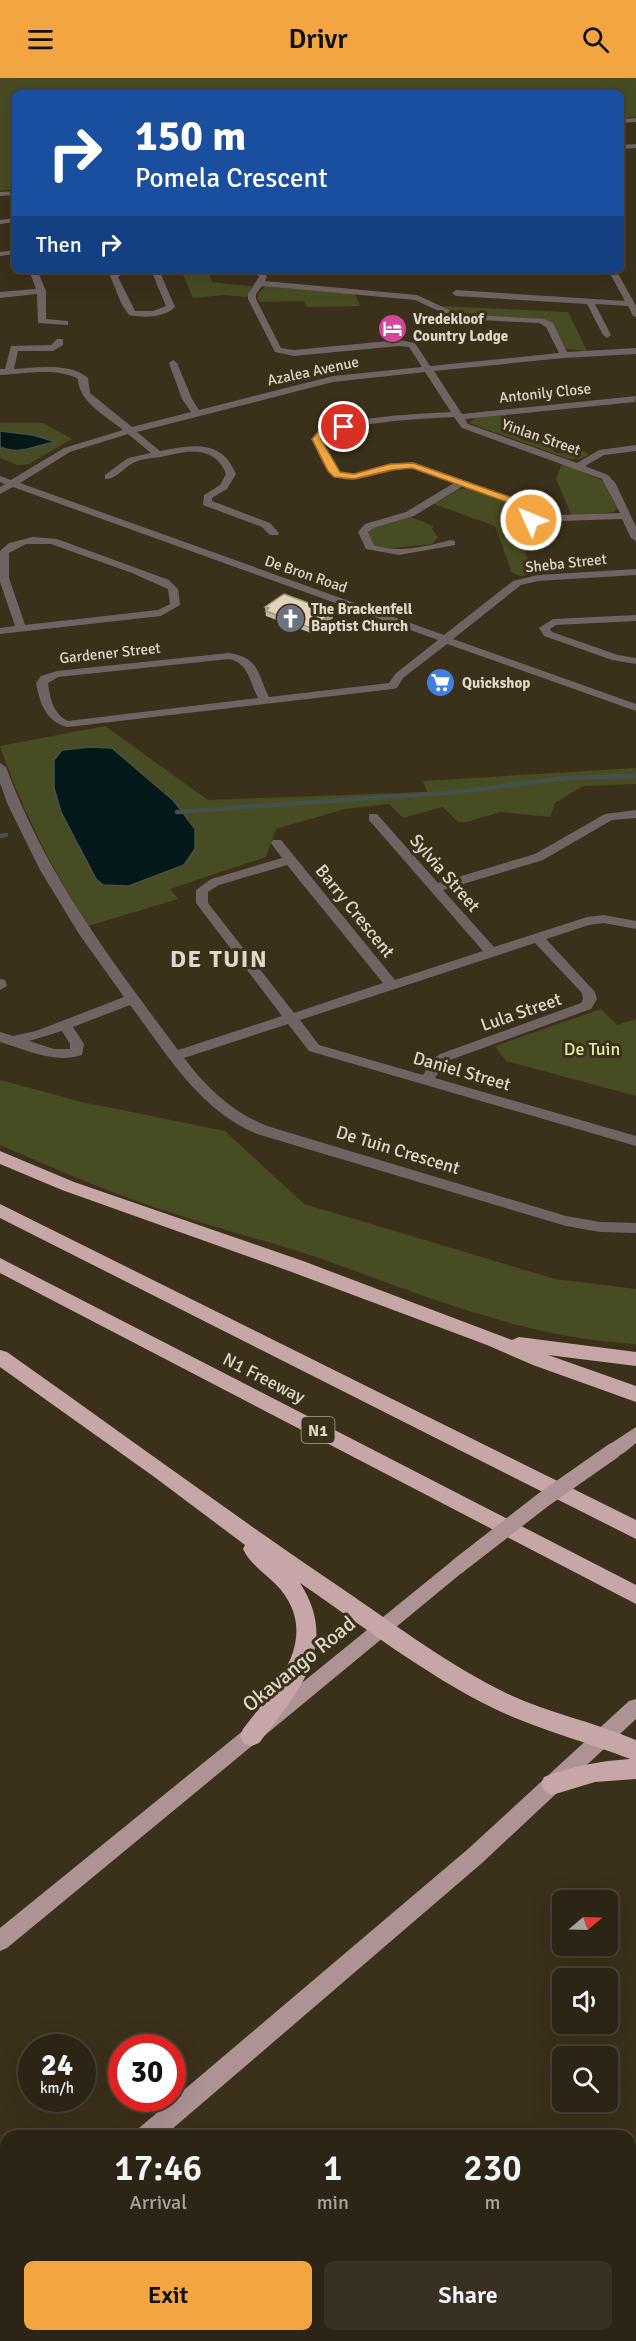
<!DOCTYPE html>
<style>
:root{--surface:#2c2414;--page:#383022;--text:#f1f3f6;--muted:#a6a4a0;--line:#484134;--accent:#f2a540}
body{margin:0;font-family:Signika,sans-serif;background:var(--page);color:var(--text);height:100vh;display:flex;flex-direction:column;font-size:22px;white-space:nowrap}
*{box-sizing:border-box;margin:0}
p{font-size:20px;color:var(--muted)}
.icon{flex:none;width:33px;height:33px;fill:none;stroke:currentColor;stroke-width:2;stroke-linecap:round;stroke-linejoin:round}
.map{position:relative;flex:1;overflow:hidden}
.side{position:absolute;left:0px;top:2052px;width:636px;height:212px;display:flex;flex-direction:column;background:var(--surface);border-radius:18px 18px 0 0;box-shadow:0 6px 24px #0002,0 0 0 2px var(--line)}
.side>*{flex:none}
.hud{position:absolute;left:12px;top:12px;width:612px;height:183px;border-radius:9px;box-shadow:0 6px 24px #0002,0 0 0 2px var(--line);background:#1a4fa0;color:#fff;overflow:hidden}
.needle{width:39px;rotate:71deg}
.tools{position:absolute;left:552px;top:1812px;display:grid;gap:12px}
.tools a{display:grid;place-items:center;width:66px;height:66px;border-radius:9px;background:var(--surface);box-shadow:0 6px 24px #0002,0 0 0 2px var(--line);font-size:30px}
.speed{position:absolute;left:18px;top:1956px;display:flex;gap:12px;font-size:30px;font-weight:700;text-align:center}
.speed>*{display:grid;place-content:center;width:78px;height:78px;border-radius:50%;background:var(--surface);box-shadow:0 6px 24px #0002,0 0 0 2px var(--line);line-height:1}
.speed small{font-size:15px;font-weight:400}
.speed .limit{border:9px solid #d22;background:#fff;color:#111}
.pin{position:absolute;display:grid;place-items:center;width:51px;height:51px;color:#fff;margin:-26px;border:3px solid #fff;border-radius:50%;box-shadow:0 2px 6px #0007}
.me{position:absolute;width:66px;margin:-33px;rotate:314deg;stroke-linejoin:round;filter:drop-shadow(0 0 4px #0008)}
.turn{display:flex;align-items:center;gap:21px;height:126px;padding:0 24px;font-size:27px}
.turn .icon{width:78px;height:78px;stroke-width:2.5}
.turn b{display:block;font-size:42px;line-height:51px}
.then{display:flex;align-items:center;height:57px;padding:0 24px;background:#0003;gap:12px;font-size:22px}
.eta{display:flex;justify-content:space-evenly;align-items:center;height:102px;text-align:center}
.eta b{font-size:36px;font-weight:600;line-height:42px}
.action{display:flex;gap:12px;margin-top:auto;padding:12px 24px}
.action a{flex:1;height:69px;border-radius:9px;background:var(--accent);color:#111;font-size:24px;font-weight:600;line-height:69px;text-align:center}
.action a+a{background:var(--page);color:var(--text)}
header{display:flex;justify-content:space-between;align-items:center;height:78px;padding:0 24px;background:var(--accent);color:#111;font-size:27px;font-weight:600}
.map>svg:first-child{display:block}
.green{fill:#484c22}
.water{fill:#051819;stroke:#46514e;stroke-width:1.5}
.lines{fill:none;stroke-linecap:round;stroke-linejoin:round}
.stream{stroke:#46514e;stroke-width:4.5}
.minor{fill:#706363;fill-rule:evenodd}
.major{fill:#ae9394;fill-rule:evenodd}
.highway{fill:#c6a6a7;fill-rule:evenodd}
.major-bridge{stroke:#ae9394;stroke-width:16}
.wall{fill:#c2b6a0}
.shaded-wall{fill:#9e9482}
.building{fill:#e2d4ba;stroke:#9e9482;stroke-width:1.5}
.route{fill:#f2a540;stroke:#9d6b2a;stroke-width:1.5}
.labels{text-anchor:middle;stroke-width:6;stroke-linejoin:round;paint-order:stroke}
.far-poi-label{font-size:15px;font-weight:bold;fill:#ded7ca;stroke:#3b301a;text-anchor:start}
.far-street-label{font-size:15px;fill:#ded7ca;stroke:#3b301a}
.shield{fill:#3b301a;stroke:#ada595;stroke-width:1.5}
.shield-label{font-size:16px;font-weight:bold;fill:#ded7ca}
.street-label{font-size:18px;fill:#ded7ca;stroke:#3b301a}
.park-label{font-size:18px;fill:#dfe89f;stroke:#3b301a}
.near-street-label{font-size:21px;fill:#ded7ca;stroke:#3b301a}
.district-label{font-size:24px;font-weight:bold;letter-spacing:1.5px;fill:#ded7ca;stroke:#3b301a}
</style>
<header><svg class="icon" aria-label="menu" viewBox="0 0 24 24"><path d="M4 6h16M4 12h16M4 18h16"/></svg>Drivr<svg class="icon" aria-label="search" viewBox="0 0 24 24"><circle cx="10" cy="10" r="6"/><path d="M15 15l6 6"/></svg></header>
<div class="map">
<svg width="636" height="2263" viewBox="0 0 636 2263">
<rect width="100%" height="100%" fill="#3b301a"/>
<g class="green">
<polygon points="0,0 636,0 636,39 621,40 621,15 15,15 15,111 0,113"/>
<polygon points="181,192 208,192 212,204 252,208 247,219 224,217 193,220"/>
<polygon points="265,208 355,216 360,228 306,229 304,223 259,224 258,216"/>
<polygon points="442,228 568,234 587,273 566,271 552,245 458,237 439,229"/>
<polygon points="505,337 545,363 556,375 584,373 589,377 580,381 569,381 469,345 475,340"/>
<polygon points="0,345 43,345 72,361 29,386 17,387 0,380"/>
<polygon points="565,386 603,403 617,430 614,434 572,438 556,401 561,388"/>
<polygon points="467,410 509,425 515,437 524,443 518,446 520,456 518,456 534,496 520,498 509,493 511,492 495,448 434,426 458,412"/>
<polygon points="411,439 433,448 432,451 438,459 432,466 385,471 373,466 368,454 372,450"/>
<path d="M105,648L208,722L427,714L423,703L636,690V706L583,708L555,725L550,739L500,734L467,744H458L443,729L403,740L389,726L345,731L276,751L266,779L170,811L178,821L88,848C52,790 22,733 0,668Z"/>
<polygon points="601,931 617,947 636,941 636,1018 506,983 495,968"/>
<path d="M0,1002L82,1024L225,1053L304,1126L555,1201L636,1211V1266C518,1259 422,1216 313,1178C268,1163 222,1152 178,1137C117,1118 58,1092 0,1067Z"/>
</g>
<g class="water">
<path d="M0,353L33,357L56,364C35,367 21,378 0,369Z"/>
<polygon points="90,669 112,670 174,723 195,751 195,771 184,787 129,808 103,807 96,801 61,734 54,710 54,682 62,672"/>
</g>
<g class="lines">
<g class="stream">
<polyline points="177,734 457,714 566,700 636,698"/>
<polyline points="0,758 6,757"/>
</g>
<g class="minor">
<polygon points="636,40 636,44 621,45 621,41"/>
<polygon points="636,66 636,70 621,71 621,67"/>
<polygon points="15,113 15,117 0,118 0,114"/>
<polygon points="15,140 15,144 0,146 0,142"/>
<polygon points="15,172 15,176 0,178 0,174"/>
<polygon points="29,192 37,192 46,213 46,241 68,243 68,247 38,245 37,216 0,220 0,214 36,211"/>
<path d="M117,192H127L118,199L135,233H153L166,228L151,192H159L175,229C164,240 144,240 129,237L122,227L110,198Z"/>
<path d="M256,192H264L267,199L265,203L417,217L458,236L544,241L553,245L567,274L636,270V276L564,280L434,293L462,336L636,318L635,324L465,341L468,346L577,385L599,372L636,367V373L604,377L585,388L608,397L616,406L636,449V463L631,460L622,441L528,444L518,439L506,424L463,408L414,438L373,450L368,454L374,467C399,476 427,468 451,462L455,463V467L399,477L366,471L358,454L365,446L406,434L454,405C441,400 424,391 410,390C388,390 345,413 329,394C321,385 317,371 311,361C333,338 419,336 451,334L425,294L333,304L137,354L160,373C190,367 222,360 236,396L227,411L212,420V423L270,445L279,455L278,457H270L262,449L203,427L204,417L220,407L226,396C215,366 185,373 161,379C152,380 140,381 133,385C123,390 116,402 105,401V397L128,380L151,375L128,356L70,374L20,405L444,557L513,503L538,497L636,491V497L538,503L521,507L453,561L636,626V633L447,566L403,600L397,610L393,611L68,649C46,644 40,626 36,605L41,598L57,593L229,575C260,580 257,595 269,619L389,605L395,596L438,562L13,409L0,416V409L5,406L0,404V398L11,402L64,370L123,352C107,339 78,323 78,301C57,289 24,296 0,297V291H5L11,268L51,267L57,261H63V267L53,273H18L14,291C36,290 70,284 88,300L90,315L132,349L191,334L182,321L169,285L173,282L177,285L192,321L199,332L333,298L422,289L409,269L399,268L294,278L275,274L248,221V216L259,199ZM262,208L415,222L456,241L539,245L546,249L559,275L430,288L415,265L399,262L294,272L281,270L256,221V216ZM454,339L462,350L602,401L620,435L530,438L514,420L413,384L390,386L354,396L343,395L337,391L321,362C346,343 422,341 454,339ZM229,581C249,585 250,605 258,620L68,643C53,636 50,620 48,605L58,599Z"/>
<polygon points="608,192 616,192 636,228 636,239 633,238 628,228 595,226 611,257 607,260 603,257 587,226 456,218 452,215 456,212 625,223"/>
<path d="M33,459L57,461L169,502L178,511L180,527L161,538L0,556V550L15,548L0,504V473L9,465ZM26,466H51L132,495L168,511L170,526L158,532L25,547L9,500V475Z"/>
<polygon points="636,537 636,543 556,547 550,551 552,554 618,577 636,580 636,586 612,582 544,558 539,550 553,541"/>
<path d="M0,685L6,689C47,799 109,879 178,972L282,938L196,825V812L211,801L282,780L271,765L273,762H281L395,902L483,873L369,742V736H377L438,805L535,776L605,736L636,732V740L612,742L543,782L443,812L494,869L587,839L604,837L636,843V851L604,845L589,847L546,861L595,914L597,921L591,931L450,982L443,987L435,1000L636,1058V1068L309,973L288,946L184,980C207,1010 232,1034 267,1048L566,1138L600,1144L636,1145V1155L600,1154L566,1148L257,1056C198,1031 167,976 130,927L73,949L84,966L82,977C54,986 27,972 0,964V954L13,958L36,953L124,919L79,856L40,792L7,725L0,705ZM287,787L383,905L294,935L208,825V814L219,807ZM535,865L582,915L583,921L581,925L440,976L433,981L423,997L319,967L300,942ZM62,953L70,966V971H54L29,963Z"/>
<polygon points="0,901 5,902 7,908 0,912"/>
</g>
<g class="major">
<path d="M636,1349V1365C627,1372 619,1382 607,1378L605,1373L607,1368Z"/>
<polygon points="458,1481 464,1483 467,1488 464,1493 7,1870 0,1873 0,1850 452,1483"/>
<polygon points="636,1621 636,1641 482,1785 164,2058 136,2058 139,2050 468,1771 629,1623"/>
<polygon points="6,2167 6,2192 0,2194 0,2169"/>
</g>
<g class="highway">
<polygon points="0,1073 74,1104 303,1183 512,1262 519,1259 636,1274 636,1288 548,1277 636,1308 636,1324 533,1287 487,1267 289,1193 62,1112 0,1086"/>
<polygon points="0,1126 636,1442 636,1461 0,1140"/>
<polygon points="0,1180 636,1507 636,1526 0,1195"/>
<path d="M0,1272L7,1274C119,1353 230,1435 344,1512C397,1548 450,1588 508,1616C549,1635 594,1644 636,1662V1701L595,1704L552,1717L544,1713L541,1706L544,1699C572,1688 600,1683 630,1681C585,1663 536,1651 493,1630C424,1596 363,1548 300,1505C341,1568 297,1616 259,1665L251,1668L243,1665L240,1658L243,1651C274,1611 321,1562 281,1512C269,1498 250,1487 243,1471L245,1467L153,1398L0,1289Z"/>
</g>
<polyline class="major-bridge" points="458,1488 543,1422 613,1373"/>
</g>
<polygon class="wall" points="265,529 333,540 311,555 266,538"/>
<polygon class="shaded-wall" points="333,534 333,540 311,555 311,550"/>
<polygon class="building" points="284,516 333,534 311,550 266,533 269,530 265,529"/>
<polygon class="route" points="344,346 348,349 347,351 325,356 321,361 340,394 354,396 390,386 413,385 513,420 525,436 536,442 531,445 518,440 507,424 412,390 391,392 354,401 334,399 328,393 312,361 319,353"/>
<defs>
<symbol id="hotel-disc" viewBox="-11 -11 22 22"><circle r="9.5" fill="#d1479c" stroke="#3b301a"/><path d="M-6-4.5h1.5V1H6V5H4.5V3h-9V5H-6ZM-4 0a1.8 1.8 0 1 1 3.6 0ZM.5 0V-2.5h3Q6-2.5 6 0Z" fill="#fff"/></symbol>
<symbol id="church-disc" viewBox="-11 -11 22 22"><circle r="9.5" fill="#6b7280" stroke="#3b301a"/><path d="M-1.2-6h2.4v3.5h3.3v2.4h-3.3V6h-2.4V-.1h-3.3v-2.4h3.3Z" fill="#fff"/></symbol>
<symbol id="supermarket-disc" viewBox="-11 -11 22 22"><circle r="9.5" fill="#3f7fe0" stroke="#3b301a"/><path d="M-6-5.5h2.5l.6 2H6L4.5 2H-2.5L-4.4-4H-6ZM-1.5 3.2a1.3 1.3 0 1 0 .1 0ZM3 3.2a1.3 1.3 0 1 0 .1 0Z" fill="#fff"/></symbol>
</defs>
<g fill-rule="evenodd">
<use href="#hotel-disc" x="376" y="234" width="33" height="33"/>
<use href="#church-disc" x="274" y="524" width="33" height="33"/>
<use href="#supermarket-disc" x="424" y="588" width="33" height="33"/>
</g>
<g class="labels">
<g class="far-poi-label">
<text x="413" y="246">Vredekloof<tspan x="413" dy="17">Country Lodge</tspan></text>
<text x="311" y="536">The Brackenfell<tspan x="311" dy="17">Baptist Church</tspan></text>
<text x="462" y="610">Quickshop</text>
</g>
<g class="far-street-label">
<text transform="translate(313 293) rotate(-12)" y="5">Azalea Avenue</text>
<text transform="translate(545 315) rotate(-6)" y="5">Antonily Close</text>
<text transform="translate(541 359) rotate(19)" y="5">Yinlan Street</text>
<text transform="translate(566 485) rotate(-6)" y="5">Sheba Street</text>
<text transform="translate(306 496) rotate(19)" y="5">De Bron Road</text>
<text transform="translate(110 575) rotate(-6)" y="5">Gardener Street</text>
</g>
<rect class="shield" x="301.5" y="1339" width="33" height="26" rx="4.5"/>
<g class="shield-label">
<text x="318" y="1358">N1</text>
</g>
<g class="street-label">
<text transform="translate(445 795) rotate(49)" y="6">Sylvia Street</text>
<text transform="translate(355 833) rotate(51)" y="6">Barry Crescent</text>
<text transform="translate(521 934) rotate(-19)" y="6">Lula Street</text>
<text transform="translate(462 993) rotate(16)" y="6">Daniel Street</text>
<text transform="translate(398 1072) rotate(17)" y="6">De Tuin Crescent</text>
<text transform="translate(264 1300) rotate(27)" y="6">N1 Freeway</text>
</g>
<g class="park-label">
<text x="592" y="977">De Tuin</text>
</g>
<g class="near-street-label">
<text transform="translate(299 1586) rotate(-39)" y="7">Okavango Road</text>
</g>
<g class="district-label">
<text x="219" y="889">DE TUIN</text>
</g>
</g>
</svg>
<div class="tools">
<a><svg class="needle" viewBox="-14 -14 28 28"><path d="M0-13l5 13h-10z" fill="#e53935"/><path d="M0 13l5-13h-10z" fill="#a6a4a0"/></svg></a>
<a><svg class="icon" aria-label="sound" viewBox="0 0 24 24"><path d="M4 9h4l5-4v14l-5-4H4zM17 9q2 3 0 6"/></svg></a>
<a><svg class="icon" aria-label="search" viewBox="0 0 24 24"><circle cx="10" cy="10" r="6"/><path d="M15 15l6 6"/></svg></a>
</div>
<div class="speed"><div>24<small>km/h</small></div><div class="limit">30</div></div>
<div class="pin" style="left:344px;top:349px;background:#d93025"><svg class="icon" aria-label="arrive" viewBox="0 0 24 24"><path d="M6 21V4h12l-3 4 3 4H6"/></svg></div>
<svg class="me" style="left:531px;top:442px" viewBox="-20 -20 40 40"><circle r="17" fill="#f2a540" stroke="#fff" stroke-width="3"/><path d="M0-11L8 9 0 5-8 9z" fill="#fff"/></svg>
<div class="hud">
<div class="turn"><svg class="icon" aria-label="right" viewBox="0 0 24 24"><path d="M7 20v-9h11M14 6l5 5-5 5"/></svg><div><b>150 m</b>Pomela Crescent</div></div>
<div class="then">Then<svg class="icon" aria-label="right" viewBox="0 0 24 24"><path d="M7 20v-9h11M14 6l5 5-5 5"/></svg></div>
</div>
<section class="side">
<div class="eta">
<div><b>17:46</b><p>Arrival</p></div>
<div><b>1</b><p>min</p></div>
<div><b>230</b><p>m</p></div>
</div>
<div class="action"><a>Exit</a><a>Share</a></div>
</section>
</div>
